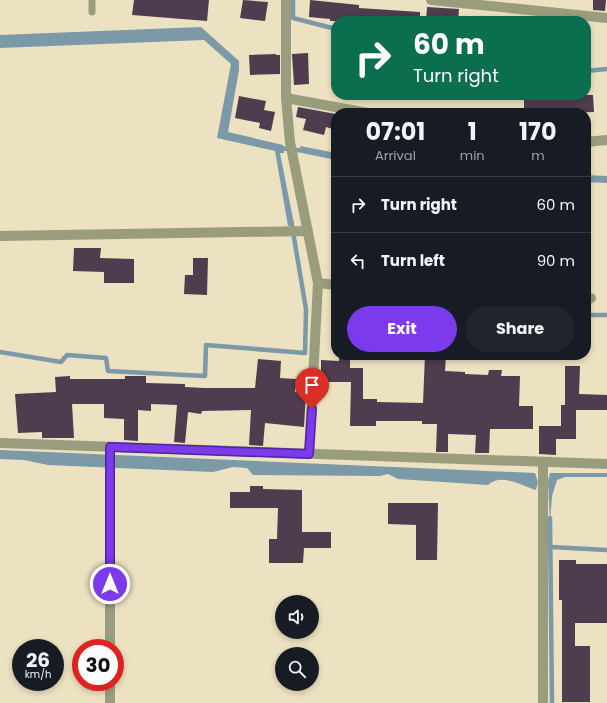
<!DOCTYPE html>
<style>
:root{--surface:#171b24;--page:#20242c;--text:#f1f3f6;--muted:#9ea1a6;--line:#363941;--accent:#7c3aed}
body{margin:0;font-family:Poppins,sans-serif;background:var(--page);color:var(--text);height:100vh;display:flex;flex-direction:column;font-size:15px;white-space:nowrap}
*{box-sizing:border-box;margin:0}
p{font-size:13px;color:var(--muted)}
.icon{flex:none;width:22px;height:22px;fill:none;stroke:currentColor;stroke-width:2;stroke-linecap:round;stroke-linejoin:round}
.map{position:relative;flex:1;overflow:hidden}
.sheet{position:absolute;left:331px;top:108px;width:260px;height:252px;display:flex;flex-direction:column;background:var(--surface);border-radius:16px;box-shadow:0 2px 6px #0003}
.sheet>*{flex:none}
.top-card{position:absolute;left:331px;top:16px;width:260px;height:84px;border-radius:16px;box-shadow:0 2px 6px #0003;background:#0b6e4f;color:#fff;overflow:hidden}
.controls{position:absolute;left:275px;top:595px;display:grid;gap:8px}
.controls a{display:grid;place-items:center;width:44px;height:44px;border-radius:50%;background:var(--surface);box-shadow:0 2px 6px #0003;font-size:20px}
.speed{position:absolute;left:12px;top:639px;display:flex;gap:8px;font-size:20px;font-weight:700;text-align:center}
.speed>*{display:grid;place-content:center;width:52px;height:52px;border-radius:50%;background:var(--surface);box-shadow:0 2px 6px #0003;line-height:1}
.speed small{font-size:10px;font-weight:400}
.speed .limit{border:6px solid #d22;background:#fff;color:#111}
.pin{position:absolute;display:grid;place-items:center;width:34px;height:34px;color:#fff;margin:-41px -17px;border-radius:50% 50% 50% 0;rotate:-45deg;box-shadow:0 0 4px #0007}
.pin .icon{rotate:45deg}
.me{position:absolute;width:44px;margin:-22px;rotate:0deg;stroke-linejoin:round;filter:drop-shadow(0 0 3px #0008)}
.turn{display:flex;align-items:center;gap:14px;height:84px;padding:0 16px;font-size:18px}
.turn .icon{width:52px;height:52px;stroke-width:2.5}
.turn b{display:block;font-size:28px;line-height:34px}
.eta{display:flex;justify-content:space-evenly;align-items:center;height:68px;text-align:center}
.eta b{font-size:24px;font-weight:700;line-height:28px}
.cta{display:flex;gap:8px;margin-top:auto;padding:8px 16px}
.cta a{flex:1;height:46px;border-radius:24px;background:var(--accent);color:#fff;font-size:16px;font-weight:700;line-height:46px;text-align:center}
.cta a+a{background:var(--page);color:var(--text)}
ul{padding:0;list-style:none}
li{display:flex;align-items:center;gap:12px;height:56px;padding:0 16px;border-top:1px solid var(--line)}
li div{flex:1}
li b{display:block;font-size:15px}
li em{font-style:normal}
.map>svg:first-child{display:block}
.water{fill:#7b99a7}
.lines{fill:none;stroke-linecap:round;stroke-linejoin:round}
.stream{stroke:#7b99a7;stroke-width:4.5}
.building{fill:#4f3c4f}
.service{stroke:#9a9d7d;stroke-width:7}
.minor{stroke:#9a9d7d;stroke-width:10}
.route-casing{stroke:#51269a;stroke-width:10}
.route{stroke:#7c3aed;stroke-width:7}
</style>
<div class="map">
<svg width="607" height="703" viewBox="0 0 607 703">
<rect width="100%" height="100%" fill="#ece1c0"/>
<g class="water">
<polygon points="201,27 239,61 239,70 228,132 283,145 284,153 280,153 294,224 288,226 275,151 217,138 231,64 204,40 0,48 0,35"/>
<polygon points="300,146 336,153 336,160 302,153"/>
<polygon points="586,175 607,176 607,183 586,182"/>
<path d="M0,450L535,473L538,482L536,490C521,485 501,473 488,485L398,479L388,474L380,476L253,475L247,468L233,467L213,472L48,465L24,460L0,459Z"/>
<polygon points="550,473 607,473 607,477 565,477 557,480 552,496 550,523 548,481"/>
</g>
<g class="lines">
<g class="stream">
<polyline points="293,0 293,18 336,29"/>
<polyline points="586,71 607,69"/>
<polyline points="278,148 306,151"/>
<polyline points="586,315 607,315"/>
<polyline points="0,352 61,362 67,355 106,358 108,371 205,376 206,345 305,353 306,309 291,220"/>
<polyline points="550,518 552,703"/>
<polyline points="551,547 607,550"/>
</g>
</g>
<g class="building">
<polygon points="134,0 209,0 207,21 132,15"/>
<polygon points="243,0 268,2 265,21 240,18"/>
<polygon points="310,0 359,5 359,8 420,12 420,21 330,21 330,19 309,17"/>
<polygon points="593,0 606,0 605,11 593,10"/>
<polygon points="427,7 459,9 458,21 426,21"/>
<polygon points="308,53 309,84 294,85 292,54"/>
<polygon points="276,54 276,55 280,55 280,74 250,75 249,55"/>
<polygon points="524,95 593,95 594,112 569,113 569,110 524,111"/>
<polygon points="239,96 266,101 264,110 275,112 271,131 259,128 260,123 235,118"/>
<polygon points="298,107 336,114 336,130 326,127 324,135 303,130 306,119 296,117"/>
<polygon points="74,248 101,248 100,258 134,259 134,283 104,283 104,272 73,271"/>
<polygon points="193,258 208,258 207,295 184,294 185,275 193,275"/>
<polygon points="339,355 350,355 350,368 363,368 363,399 377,399 377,402 423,403 425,355 446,355 445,371 465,372 465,374 488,375 489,370 502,370 501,376 520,376 519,406 533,406 533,429 490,429 489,453 475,453 476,435 448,434 448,452 436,452 437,424 422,424 422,421 376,421 376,426 350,426 351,382 321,382 321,360 339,361"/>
<polygon points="258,359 281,361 280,378 296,379 295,392 306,393 304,427 265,423 263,446 249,445 251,410 202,411 201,414 188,412 185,443 174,442 177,405 151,404 151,411 138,410 138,441 124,440 124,419 104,418 104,404 72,404 74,438 42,438 42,432 18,433 15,394 56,392 55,377 70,376 70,379 125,379 125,376 146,376 146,383 185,384 185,387 204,388 255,388"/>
<polygon points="565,366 580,366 579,394 607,395 607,410 576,410 576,439 556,439 556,455 539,454 539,426 561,426 561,405 565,405"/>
<polygon points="250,486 263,486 263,489 302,490 302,532 331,532 331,548 304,548 303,563 269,563 269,539 277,539 278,508 230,508 230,492 250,492"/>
<polygon points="388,503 438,503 437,560 416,560 416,525 388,524"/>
<polygon points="559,560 576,560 576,564 607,564 607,623 575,623 575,646 590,646 590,702 562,702 562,600 559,600"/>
</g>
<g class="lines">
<polyline class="service" points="92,0 92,12"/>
<g class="minor">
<polyline points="286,0 286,98 290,142 318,283 309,454"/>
<polyline points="431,0 607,18"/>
<polyline points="286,98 368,113"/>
<polyline points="586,142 607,140"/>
<polyline points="0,236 308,231"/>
<polyline points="318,283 336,285"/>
<polyline points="586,300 591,298"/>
<polyline points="0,443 607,464"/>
<polyline points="110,447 110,648"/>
<polyline points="543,463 543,703"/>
<polyline points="110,682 110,703"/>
</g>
</g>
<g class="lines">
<defs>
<polyline id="route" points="110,584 110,447 309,454 312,409"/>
</defs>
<use href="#route" class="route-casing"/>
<use href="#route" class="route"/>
</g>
</svg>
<div class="controls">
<a><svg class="icon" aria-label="sound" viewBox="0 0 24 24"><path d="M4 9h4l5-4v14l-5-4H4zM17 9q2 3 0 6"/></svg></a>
<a><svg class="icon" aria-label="search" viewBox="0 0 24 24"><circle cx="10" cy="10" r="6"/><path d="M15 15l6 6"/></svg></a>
</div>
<div class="speed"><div>26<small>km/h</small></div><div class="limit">30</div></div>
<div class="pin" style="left:312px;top:409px;background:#d93025"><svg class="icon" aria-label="arrive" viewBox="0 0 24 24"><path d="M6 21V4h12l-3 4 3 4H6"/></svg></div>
<svg class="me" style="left:110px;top:584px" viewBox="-20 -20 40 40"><circle r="17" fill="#7c3aed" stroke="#fff" stroke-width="3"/><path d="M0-11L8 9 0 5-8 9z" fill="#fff"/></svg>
<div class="top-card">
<div class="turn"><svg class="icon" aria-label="right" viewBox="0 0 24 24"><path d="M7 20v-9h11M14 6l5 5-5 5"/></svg><div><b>60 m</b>Turn right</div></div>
</div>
<section class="sheet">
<div class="eta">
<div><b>07:01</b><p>Arrival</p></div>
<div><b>1</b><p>min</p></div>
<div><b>170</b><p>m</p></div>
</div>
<ul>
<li><svg class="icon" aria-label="right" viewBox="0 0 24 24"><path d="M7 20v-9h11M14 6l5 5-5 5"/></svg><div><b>Turn right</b></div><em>60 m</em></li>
<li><svg class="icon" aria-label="left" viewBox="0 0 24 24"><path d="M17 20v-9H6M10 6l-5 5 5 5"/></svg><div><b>Turn left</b></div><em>90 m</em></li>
</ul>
<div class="cta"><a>Exit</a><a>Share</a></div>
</section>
</div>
